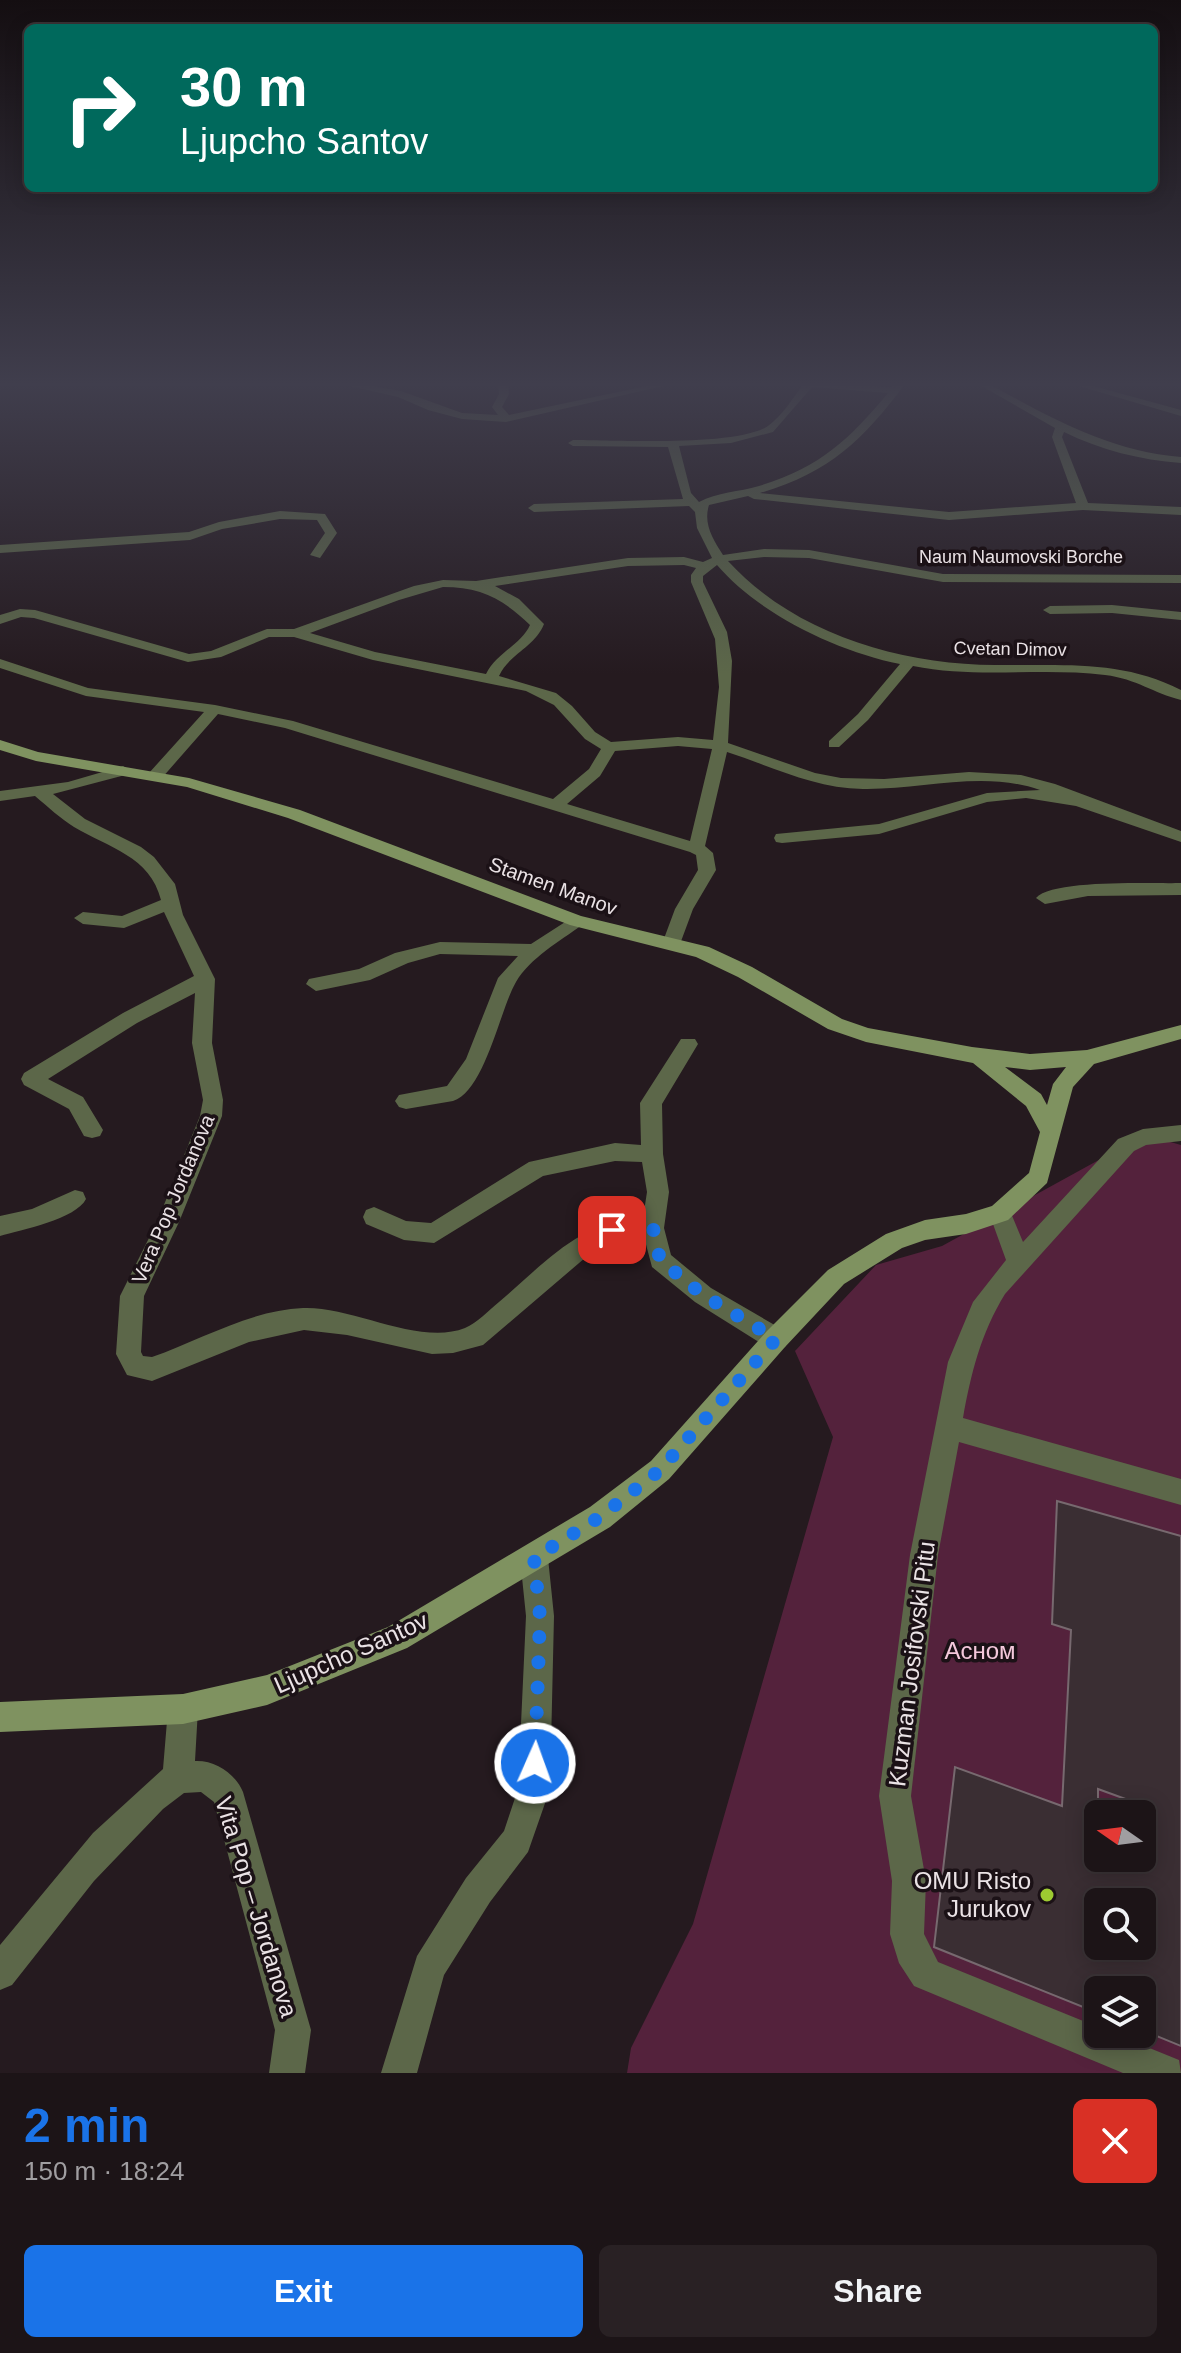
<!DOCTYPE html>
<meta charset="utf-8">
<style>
:root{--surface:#1c1417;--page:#292124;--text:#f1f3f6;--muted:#a09ea1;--line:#3a3336;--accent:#1a73e8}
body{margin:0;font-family:Helvetica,sans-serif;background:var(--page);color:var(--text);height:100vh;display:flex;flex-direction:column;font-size:30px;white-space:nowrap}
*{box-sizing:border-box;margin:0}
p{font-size:26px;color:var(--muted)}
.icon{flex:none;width:44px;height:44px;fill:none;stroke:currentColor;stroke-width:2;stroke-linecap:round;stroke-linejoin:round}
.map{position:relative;height:2073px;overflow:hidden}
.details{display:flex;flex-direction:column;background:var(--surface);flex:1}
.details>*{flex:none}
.banner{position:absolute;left:24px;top:24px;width:1134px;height:168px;border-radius:12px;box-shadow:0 4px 20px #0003,0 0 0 2px var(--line);background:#00695c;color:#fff;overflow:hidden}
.needle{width:52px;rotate:284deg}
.fabs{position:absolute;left:1084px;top:1800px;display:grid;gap:16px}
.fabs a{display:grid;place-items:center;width:72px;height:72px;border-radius:12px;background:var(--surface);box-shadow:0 4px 20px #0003,0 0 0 2px var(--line);font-size:40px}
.pin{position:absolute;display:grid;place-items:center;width:68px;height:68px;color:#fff;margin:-34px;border-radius:16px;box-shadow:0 4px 12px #0006}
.me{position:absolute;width:88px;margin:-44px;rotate:2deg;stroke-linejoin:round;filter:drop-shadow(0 0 6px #0008)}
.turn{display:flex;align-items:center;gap:28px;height:168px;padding:0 24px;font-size:36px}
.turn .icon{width:104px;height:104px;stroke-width:2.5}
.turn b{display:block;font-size:56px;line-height:68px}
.round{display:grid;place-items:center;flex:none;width:84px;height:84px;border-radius:12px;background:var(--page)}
.headline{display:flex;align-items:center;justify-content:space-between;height:136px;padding:0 24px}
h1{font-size:48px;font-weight:800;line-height:60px;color:var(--accent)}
.action{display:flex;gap:16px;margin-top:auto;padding:16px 24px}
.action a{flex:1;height:92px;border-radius:12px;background:var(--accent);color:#fff;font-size:32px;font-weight:800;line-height:92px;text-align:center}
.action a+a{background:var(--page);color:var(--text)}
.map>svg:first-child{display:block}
.green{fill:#54223c;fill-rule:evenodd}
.building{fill:#3a2e33;stroke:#77696f;stroke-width:2;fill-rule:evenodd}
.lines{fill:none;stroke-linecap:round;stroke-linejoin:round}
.street{fill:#5c6749;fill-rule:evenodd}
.secondary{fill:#7f9260;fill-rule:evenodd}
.route{stroke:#1a73e8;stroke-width:14;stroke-dasharray:0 25.2}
.poi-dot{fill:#9dca31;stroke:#1b1116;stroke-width:3}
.labels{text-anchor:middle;stroke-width:7;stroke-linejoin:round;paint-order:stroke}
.far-street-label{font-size:18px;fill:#eae2e5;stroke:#1b1116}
.street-label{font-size:20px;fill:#eae2e5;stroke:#1b1116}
.near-park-label{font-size:24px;fill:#f4c8db;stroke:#1b1116}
.near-street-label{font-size:24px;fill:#eae2e5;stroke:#1b1116}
.near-poi-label{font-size:24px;fill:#eae2e5;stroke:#1b1116;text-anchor:end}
</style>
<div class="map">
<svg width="1181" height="2073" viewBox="0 0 1181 2073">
<rect width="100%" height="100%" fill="#251a1f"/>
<path class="green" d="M1167,1141L1181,1145V2073H627L631,2048L693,1924L833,1437L795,1351L876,1265L942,1246L1126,1145ZM1098,1814H1142V1858H1098ZM1098,1902H1142V1946H1098ZM1098,1990H1142V2034H1098Z"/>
<path class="building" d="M1057,1501L1181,1536V2046L1142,2030V1990H1098V2013L934,1947L955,1767L1062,1806L1071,1630L1052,1624ZM1098,1789L1142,1805V1858H1098ZM1098,1902H1142V1946H1098Z"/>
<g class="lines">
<g class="street">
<polygon points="341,384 360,384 401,391 462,413 498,415 492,407 499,394 498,384 508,384 509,394 502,407 509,415 656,384 672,384 506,422 462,419 428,410 398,397"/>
<path d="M803,384L892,387L895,384H905C863,440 829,473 760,493L949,512L1076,503L1052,437L1055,428L978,384H989C1051,418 1109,451 1181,457V463C1140,460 1101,450 1064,432L1062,437L1088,503L1181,507V515L1083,510L949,520L754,499L748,496L709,505C703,524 713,539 723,555L764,549L809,550L943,574L1181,575V583L943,582L809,558L764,557L728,561C795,634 899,664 995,665C1060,666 1121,659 1181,690V700C1153,693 1137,679 1105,675C1041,667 977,679 913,666L868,720L839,747H829V741L858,714L900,664C837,651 760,615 717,565L703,576V582L727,632L732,661L728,743L815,773L841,778L884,779L969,772L1021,775L1055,784L1181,831V842L1076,806L1026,798L987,802L879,834L782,843L776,842L774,838L776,834L879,824L987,793L1040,790C983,770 921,790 863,789C814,788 773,767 727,752L705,846L713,853L716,870L693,909L680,944L671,950L662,944L675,909L698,870L696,855L690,852L285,728L218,714L161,779H149V773L204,712L86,696L0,668V659L88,688L215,705L293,721L553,799L589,769L601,749L585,739L554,705L526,691L373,660L294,637H269L221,657L188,662L34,618L21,617L0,624V615L20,609L35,610L189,654L211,651L267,629H294L414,586L443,580L476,581L628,558L684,557L703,562L712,558L697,528L695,512L689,506L534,512L528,508L534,504L683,499L668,447L573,446L568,443L573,440C614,440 737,447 768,426C782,416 794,397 803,384ZM812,387L888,393C849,440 819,468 759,486C739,492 717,492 699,502L691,493L679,446L731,443L773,432ZM684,565L696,568L691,575V582L715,639L719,687L713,740L678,737L611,742L595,732L572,706L556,693L499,676C509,654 535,647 544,624L519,599L495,586L628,566ZM443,587C481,587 503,599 530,625C521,645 496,653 486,674L375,652L310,633L399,600ZM678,746L712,749L690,841L567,804L600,776L615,751Z"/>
<polygon points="1072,384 1086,384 1181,410 1181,416"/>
<polygon points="280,511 325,514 337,533 320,558 310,555 325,533 317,520 280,519 222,529 190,540 0,553 0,545 189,532 219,522"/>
<polygon points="1112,605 1181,612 1181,620 1112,613 1050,614 1043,610 1050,606"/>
<path d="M123,766L131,771L129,774L53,794L85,819L141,847L154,857L175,884L183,915L215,979L212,1043L223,1100L222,1116L179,1222L144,1296L141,1352L143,1356L152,1357C200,1340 251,1310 303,1308C352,1306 419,1346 465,1328C477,1323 489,1310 499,1302C544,1264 580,1220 643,1218L647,1192L642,1162L615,1161L543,1176L434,1243L404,1240L366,1224L363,1217L366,1210L374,1207L406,1221L431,1223L529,1162L615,1143L641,1145L640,1103L681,1039H695L698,1044L662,1104L663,1154L669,1192L664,1228L671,1255L711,1288L785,1331L788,1339L785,1347L776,1350L767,1347L695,1302L652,1267L644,1237L599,1246L483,1345L453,1353L432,1354L347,1335L304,1330L249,1342L152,1381L127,1375L116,1354L120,1296L157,1222L200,1116L203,1100L192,1043L195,993L137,1023L48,1079L83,1097L103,1130L100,1136L92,1138L84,1136L69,1109L24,1085L21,1079L24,1073L123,1013L194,976L164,912L124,928L83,924L74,918L83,912L122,916L161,900C150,856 109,848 74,827C61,819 48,807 35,796L0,801V791L68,782Z"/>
<path d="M1181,883V895L1088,896L1045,904L1036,898C1053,879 1153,884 1181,883Z"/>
<path d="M576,915L582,917L585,921L582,925C560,941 530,958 516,982C500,1009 485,1091 453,1101L406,1109L399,1107L395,1101L399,1095L447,1086L466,1059L498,978L518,956L440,954L408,963L370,980L316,991L306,984L309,979L359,969L395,953L440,942L531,944Z"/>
<path d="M1181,1125V1141L1146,1145L1134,1151L1005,1294C981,1333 971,1373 963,1418L1181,1479V1505L959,1442L938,1555L911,1796L926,1881L924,1934L938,1962L1098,2027V2034H1115L1179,2060L1181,2073H1123L914,1986L899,1963L890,1934L892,1881L879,1796L910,1555L948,1362L973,1302L1006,1260L989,1213L992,1206L1000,1204L1008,1206L1023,1242L1118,1139L1143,1129Z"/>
<path d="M75,1190L83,1192L86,1199C76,1219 21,1230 0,1236V1216L32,1209Z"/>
<polygon points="534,1544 544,1548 548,1558 554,1616 550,1789 528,1852 490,1902 444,1975 417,2073 381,2073 417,1956 466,1878 504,1831 518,1789 526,1616 520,1558 524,1548"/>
<path d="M183,1694L194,1698L198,1709L195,1761C215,1760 235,1773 243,1792L311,2030L305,2073H269L275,2030L214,1802L201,1792L184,1793L163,1809L94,1881L12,1985L0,1990V1945L93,1833L163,1769L168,1709L172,1698Z"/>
</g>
<path class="secondary" d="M0,740L38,752L189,778L300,810L581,916L709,947L752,967L842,1019L868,1028L972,1047L1030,1054L1087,1050L1181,1025V1039L1094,1064L1073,1087L1047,1183L1008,1220L966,1234L925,1240L902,1248L844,1284L785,1347L669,1479L610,1527L407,1648L267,1705L183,1724L0,1732V1702L183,1694L267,1675L388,1627L590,1507L651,1461L767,1331L828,1270L886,1234L925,1220L966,1214L992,1206L1029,1173L1040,1132L1026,1106L973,1063L866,1042L828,1029L738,977L696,957L570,925L288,818L187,787L36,761L0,750ZM1005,1067L1030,1070L1066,1067L1053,1084L1047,1105L1041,1094Z"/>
</g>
<linearGradient id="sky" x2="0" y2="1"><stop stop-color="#140e11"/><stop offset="0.57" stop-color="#403e4d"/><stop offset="1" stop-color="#403e4d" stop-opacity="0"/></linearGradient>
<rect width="1181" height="674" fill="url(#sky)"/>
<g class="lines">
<polyline class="route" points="535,1763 540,1616 534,1558 600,1517 660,1470 776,1339 703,1295 660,1260 653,1228 612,1230"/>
</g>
<circle class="poi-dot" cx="1047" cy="1895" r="8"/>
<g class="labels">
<g class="far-street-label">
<text x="1021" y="563">Naum Naumovski Borche</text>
<text transform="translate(1010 649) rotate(1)" y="6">Cvetan Dimov</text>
</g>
<g class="street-label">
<text transform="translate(553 886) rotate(20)" y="7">Stamen Manov</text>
<text transform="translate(173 1199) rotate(-67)" y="7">Vera Pop Jordanova</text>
</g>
<g class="near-park-label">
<text x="980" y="1659">Асном</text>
</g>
<g class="near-street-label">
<text transform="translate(351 1653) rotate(-24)" y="8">Ljupcho Santov</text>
<text transform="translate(912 1664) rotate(-83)" y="8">Kuzman Josifovski Pitu</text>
<text transform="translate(256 1907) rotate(73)" y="8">Vita Pop – Jordanova</text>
</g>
<g class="near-poi-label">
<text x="1031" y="1889">OMU Risto<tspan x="1031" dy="28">Jurukov</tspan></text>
</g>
</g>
</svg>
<div class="fabs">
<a><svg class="needle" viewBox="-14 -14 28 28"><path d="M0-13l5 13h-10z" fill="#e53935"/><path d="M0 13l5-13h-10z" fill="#a09ea1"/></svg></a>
<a><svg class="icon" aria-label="search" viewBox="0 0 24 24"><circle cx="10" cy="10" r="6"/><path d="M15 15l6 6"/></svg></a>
<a><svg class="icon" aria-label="layers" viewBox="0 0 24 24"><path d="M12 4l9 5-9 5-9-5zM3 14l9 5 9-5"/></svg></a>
</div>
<div class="pin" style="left:612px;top:1230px;background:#d93025"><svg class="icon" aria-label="arrive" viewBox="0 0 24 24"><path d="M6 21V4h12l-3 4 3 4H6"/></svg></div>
<svg class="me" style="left:535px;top:1763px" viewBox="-20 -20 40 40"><circle r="17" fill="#1a73e8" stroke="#fff" stroke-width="3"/><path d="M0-11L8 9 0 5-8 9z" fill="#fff"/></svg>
<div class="banner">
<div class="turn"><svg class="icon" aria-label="right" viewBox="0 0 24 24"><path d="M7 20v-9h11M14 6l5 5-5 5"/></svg><div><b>30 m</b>Ljupcho Santov</div></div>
</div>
</div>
<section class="details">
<div class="headline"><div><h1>2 min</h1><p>150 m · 18:24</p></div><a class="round" style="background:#d93025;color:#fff"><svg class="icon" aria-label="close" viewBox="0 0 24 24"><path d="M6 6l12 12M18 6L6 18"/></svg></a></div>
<div class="action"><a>Exit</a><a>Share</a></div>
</section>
